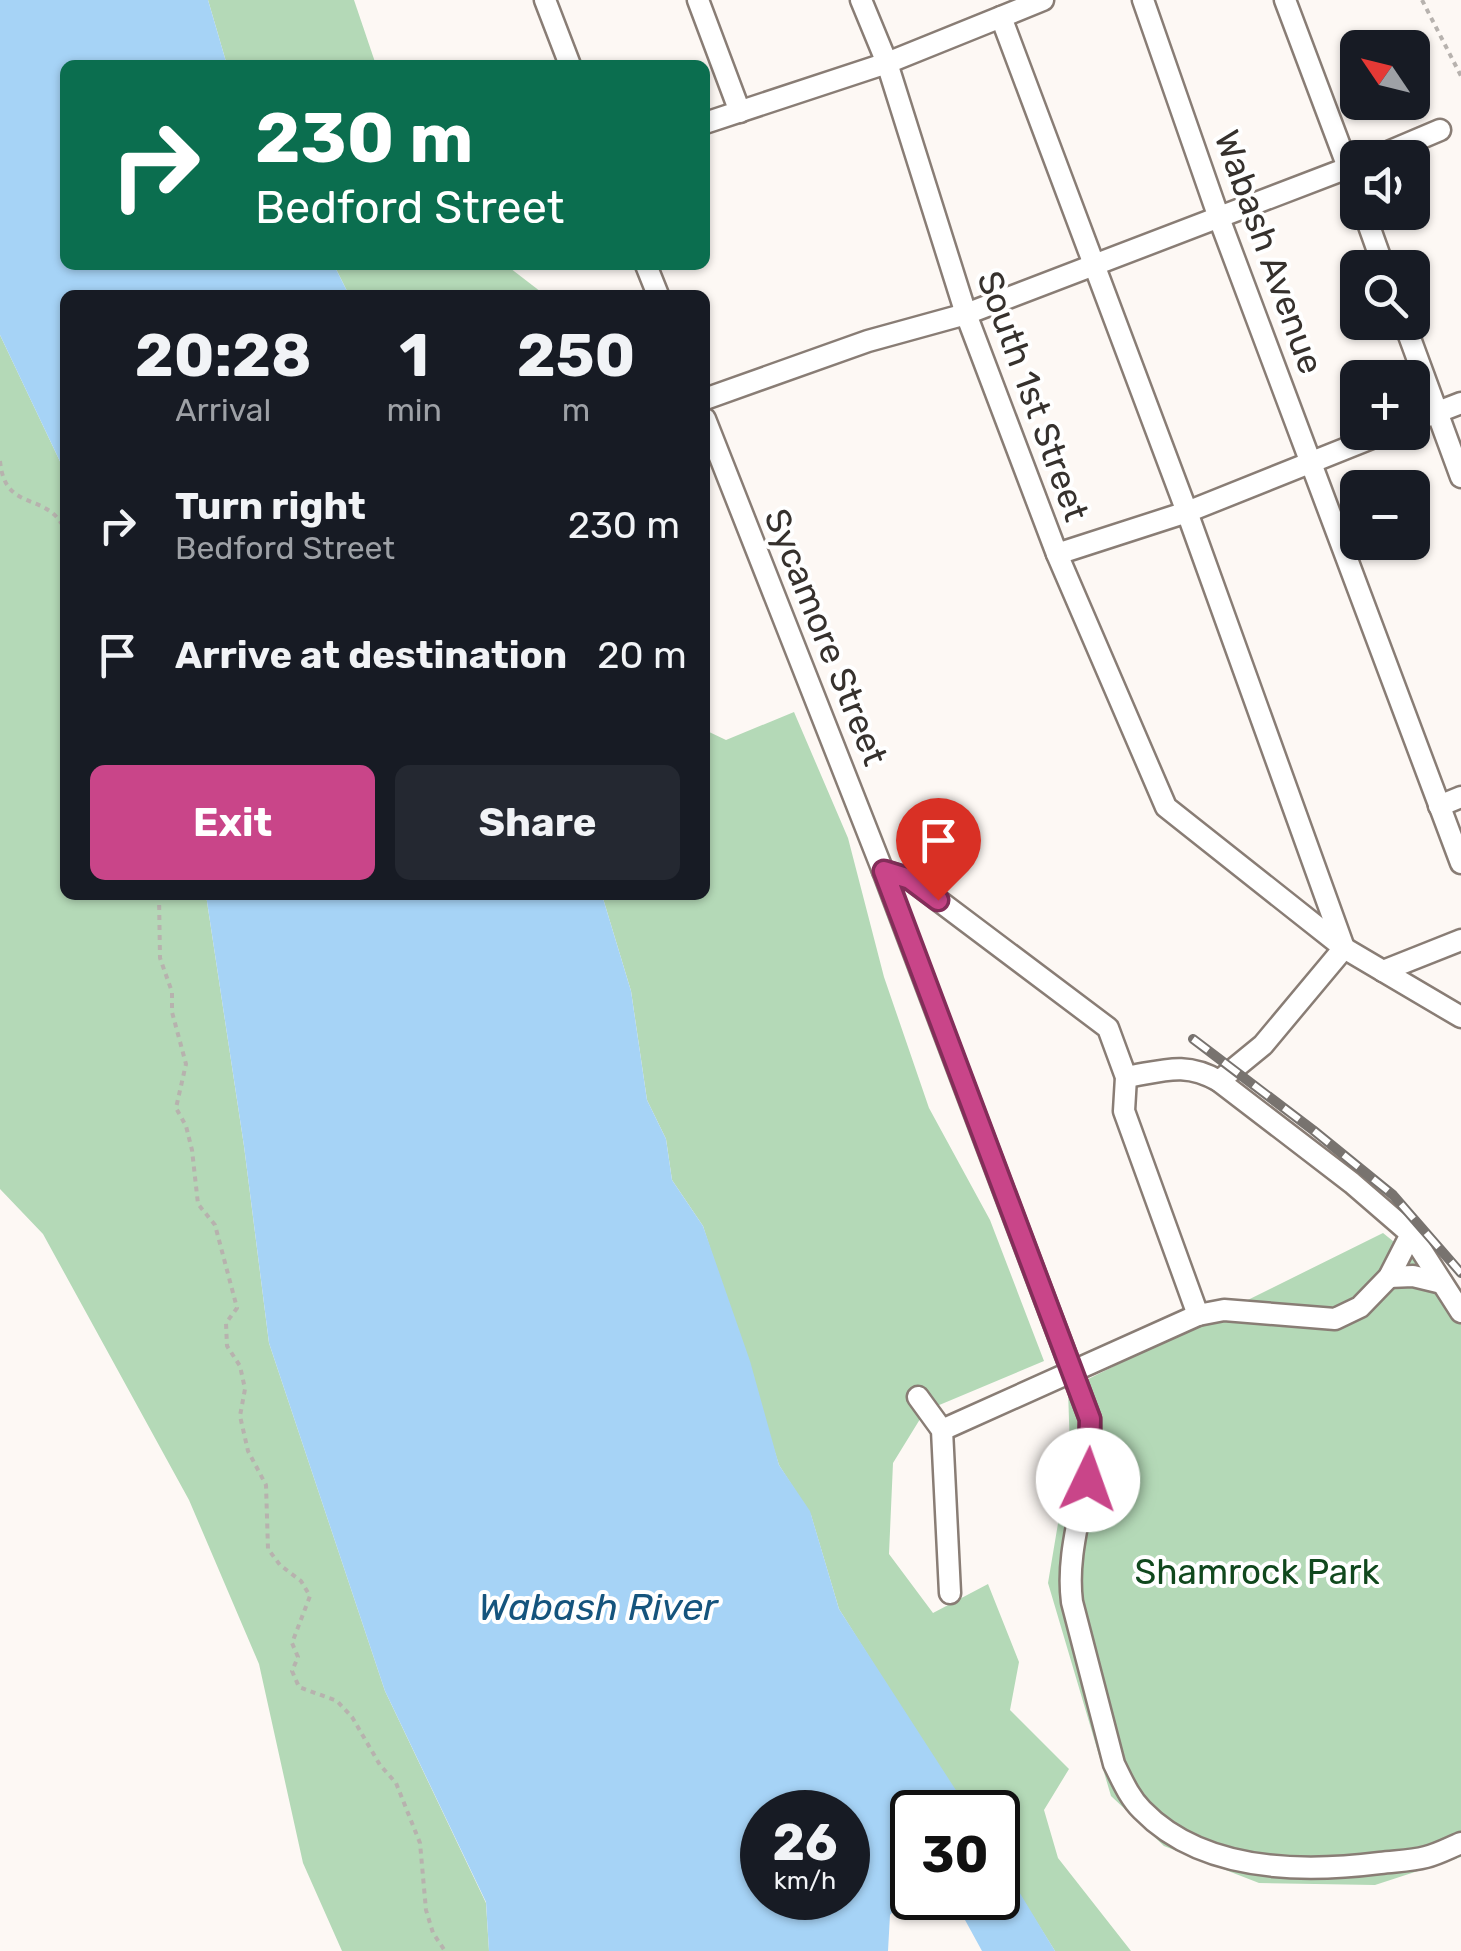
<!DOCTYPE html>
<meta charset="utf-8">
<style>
:root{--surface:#171b24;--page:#242831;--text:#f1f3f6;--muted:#9ea1a6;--accent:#c94589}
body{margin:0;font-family:Rubik,sans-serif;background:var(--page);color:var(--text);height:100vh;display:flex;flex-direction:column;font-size:38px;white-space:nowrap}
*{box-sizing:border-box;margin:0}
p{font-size:32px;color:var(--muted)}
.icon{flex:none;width:55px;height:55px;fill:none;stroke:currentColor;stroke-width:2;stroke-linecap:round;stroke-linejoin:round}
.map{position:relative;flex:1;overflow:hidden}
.side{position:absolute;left:60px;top:290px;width:650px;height:610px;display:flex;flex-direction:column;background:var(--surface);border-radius:15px;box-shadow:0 2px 8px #0004}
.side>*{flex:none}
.guide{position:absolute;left:60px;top:60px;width:650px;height:210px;border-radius:15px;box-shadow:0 2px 8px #0004;background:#0b6e4f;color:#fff;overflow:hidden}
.needle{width:65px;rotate:305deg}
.fabs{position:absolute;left:1340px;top:30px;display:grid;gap:20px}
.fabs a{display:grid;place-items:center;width:90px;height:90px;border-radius:15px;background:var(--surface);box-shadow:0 2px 8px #0004;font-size:50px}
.speed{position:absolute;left:740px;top:1790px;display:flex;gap:20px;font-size:50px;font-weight:700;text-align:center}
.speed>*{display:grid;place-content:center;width:130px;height:130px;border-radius:50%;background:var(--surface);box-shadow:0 2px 8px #0004;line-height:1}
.speed small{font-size:25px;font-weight:400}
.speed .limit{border:5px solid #111;border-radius:15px;background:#fff;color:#111}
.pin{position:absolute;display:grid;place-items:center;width:85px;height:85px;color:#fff;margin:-102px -42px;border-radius:50% 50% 50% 0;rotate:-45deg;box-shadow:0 0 10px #0007}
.pin .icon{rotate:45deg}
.me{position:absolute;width:110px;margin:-55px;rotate:3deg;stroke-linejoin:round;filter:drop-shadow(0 0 8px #0008)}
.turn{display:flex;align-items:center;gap:35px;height:210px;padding:0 30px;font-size:45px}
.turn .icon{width:130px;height:130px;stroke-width:2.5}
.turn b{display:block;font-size:70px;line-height:85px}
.eta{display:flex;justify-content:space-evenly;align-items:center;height:170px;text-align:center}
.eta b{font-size:60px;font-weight:700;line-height:70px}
.cta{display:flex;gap:20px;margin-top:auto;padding:20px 30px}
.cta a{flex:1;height:115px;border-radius:15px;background:var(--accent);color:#fff;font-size:40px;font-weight:700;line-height:115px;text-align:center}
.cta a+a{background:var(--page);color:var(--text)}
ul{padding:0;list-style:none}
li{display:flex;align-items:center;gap:30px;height:130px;padding:0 30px}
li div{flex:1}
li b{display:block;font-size:38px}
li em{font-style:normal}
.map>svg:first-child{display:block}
.green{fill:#b4d9b7}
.water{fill:#a6d3f6;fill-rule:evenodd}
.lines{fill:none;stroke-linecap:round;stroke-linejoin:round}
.minor-casing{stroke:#897d75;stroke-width:25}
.path{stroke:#b7b2ae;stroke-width:4;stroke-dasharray:5 5;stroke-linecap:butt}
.minor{stroke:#fff;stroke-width:20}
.rail-casing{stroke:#78736f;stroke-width:10}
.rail{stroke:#fff;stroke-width:6;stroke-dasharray:19;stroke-linecap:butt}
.route-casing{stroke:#832d59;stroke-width:25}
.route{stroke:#c94589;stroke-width:18}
.labels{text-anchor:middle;stroke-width:8;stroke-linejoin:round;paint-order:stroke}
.street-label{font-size:35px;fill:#36312d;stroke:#fff}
.park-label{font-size:35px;fill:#10481d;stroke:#fff}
.water-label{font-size:38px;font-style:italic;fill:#15547d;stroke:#fff}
</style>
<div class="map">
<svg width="1461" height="1951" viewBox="0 0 1461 1951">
<rect width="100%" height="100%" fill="#fdf8f4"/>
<g class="green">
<polygon points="208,0 354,0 376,65 227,65"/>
<polygon points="334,265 506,265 545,295 349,295"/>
<polygon points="0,335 65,472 65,895 206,895 244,1146 269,1343 385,1691 486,1903 489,1951 342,1951 303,1863 259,1664 189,1500 43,1234 0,1189"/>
<polygon points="794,712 848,838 884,977 929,1108 990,1220 1044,1361 925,1411 893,1463 889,1554 933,1613 988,1584 1019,1662 1010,1710 1069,1769 1044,1810 1058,1858 1131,1951 1055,1951 998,1860 998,1812 967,1812 839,1609 811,1515 779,1465 703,1226 672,1180 666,1139 647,1100 631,991 602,895 705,895 705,730 726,740"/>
<polygon points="1383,1233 1461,1296 1461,1857 1375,1885 1259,1883 1164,1846 1111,1796 1048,1583 1070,1452 1068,1389"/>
</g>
<g class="water">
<polygon points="0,0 208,0 227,65 65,65 65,265 334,265 349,295 65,295 65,472 0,335"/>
<path d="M206,895H602L631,991L647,1100L666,1139L672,1180L703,1226L750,1361L779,1465L810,1511L839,1609L970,1812H912V1893H908L890,1915L888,1951H489L486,1902L385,1691L269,1343L244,1146ZM762,1812H848V1898H762Z"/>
<polygon points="998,1857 1055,1951 982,1951 959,1909 945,1898 998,1898"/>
</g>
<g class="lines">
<defs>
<g id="minor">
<polyline points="545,0 570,65"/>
<polyline points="698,0 740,112"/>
<polyline points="861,0 887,63 966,314 1057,554 1166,807 1344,948 1461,1017"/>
<polyline points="1143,0 1219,218 1461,863"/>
<polyline points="1285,0 1358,194"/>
<path d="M1001,17L1187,512L1344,948L1263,1045L1219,1081C1185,1061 1163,1071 1126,1077"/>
<polyline points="705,123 887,63 1043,0"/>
<polyline points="1374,158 1440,130"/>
<polyline points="1364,212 1384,268"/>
<polyline points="646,265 658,295"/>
<polyline points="1404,322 1461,477"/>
<polyline points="705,399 868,341 966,314 1358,164"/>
<path d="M705,419L883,871L1090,1419C1095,1482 1064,1540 1072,1602L1114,1764C1122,1780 1129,1797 1142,1810C1202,1872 1301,1873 1380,1863C1395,1861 1411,1861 1426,1857C1438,1854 1449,1848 1461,1843"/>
<polyline points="1412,422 1461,403"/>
<polyline points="1057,554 1187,512 1387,432"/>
<polyline points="1439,806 1461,797"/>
<polyline points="883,871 910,879 1108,1028 1126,1077 1124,1111 1198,1315"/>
<polyline points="1383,971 1461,940"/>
<polyline points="1411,1234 1461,1312"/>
<polyline points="1389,1277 1413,1276 1442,1283"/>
<polyline points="918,1397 942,1430 950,1593"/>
<polyline points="942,1430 1198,1315 1224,1310 1335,1319 1360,1307 1389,1277 1411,1234 1352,1183 1219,1081"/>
</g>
</defs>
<use href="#minor" class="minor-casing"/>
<g class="path">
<polyline points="1422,0 1461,76"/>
<path d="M0,461C5,514 47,490 65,530"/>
<polyline points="159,895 160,958 172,992 172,1012 186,1064 176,1108 186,1126 192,1150 198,1204 215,1225 237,1308 226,1323 227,1346 240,1366 245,1389 240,1416 248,1451 266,1485 268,1549 280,1565 301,1581 310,1596 292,1643 298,1657 292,1671 299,1687 337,1701 352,1717 380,1765 396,1783 420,1843 426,1910 433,1933 445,1951"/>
</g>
<use href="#minor" class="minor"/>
<defs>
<polyline id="rail" points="1193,1039 1313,1130 1393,1195 1461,1273"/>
</defs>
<use href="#rail" class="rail-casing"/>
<use href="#rail" class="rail"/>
</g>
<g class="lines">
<defs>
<polyline id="route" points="938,900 910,879 884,871 1090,1419 1088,1480"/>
</defs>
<use href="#route" class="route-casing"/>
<use href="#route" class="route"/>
</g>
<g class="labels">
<g class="street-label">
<text transform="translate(1269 252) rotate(70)" y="12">Wabash Avenue</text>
<text transform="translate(1033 396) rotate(70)" y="12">South 1st Street</text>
<text transform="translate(826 637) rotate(68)" y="12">Sycamore Street</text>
</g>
<g class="park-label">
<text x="1257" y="1584">Shamrock Park</text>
</g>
<g class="water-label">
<text x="598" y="1620">Wabash River</text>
</g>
</g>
</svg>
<div class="fabs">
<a><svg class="needle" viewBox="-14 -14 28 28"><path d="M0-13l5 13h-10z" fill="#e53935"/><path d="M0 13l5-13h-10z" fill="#9ea1a6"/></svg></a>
<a><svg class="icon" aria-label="sound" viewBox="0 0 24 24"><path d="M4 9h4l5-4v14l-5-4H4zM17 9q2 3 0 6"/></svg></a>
<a><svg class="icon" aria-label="search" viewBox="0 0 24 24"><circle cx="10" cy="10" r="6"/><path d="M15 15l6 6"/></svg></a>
<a>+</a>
<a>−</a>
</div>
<div class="speed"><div>26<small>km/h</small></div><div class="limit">30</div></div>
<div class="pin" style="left:938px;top:900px;background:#d93025"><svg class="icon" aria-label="arrive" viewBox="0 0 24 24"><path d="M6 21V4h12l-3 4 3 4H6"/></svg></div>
<svg class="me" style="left:1088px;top:1480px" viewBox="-20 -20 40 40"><circle r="19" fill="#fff"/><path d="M0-13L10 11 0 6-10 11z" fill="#c94589"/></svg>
<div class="guide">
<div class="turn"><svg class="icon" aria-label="right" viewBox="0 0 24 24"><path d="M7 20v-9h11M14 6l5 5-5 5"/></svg><div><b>230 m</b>Bedford Street</div></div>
</div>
<section class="side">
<div class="eta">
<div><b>20:28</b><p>Arrival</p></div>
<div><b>1</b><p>min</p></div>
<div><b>250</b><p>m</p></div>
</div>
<ul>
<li><svg class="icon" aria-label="right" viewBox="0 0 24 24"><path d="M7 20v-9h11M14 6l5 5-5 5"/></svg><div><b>Turn right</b><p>Bedford Street</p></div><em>230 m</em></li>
<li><svg class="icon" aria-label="arrive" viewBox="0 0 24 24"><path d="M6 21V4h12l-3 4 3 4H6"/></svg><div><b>Arrive at destination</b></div><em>20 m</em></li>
</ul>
<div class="cta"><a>Exit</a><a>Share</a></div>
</section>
</div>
